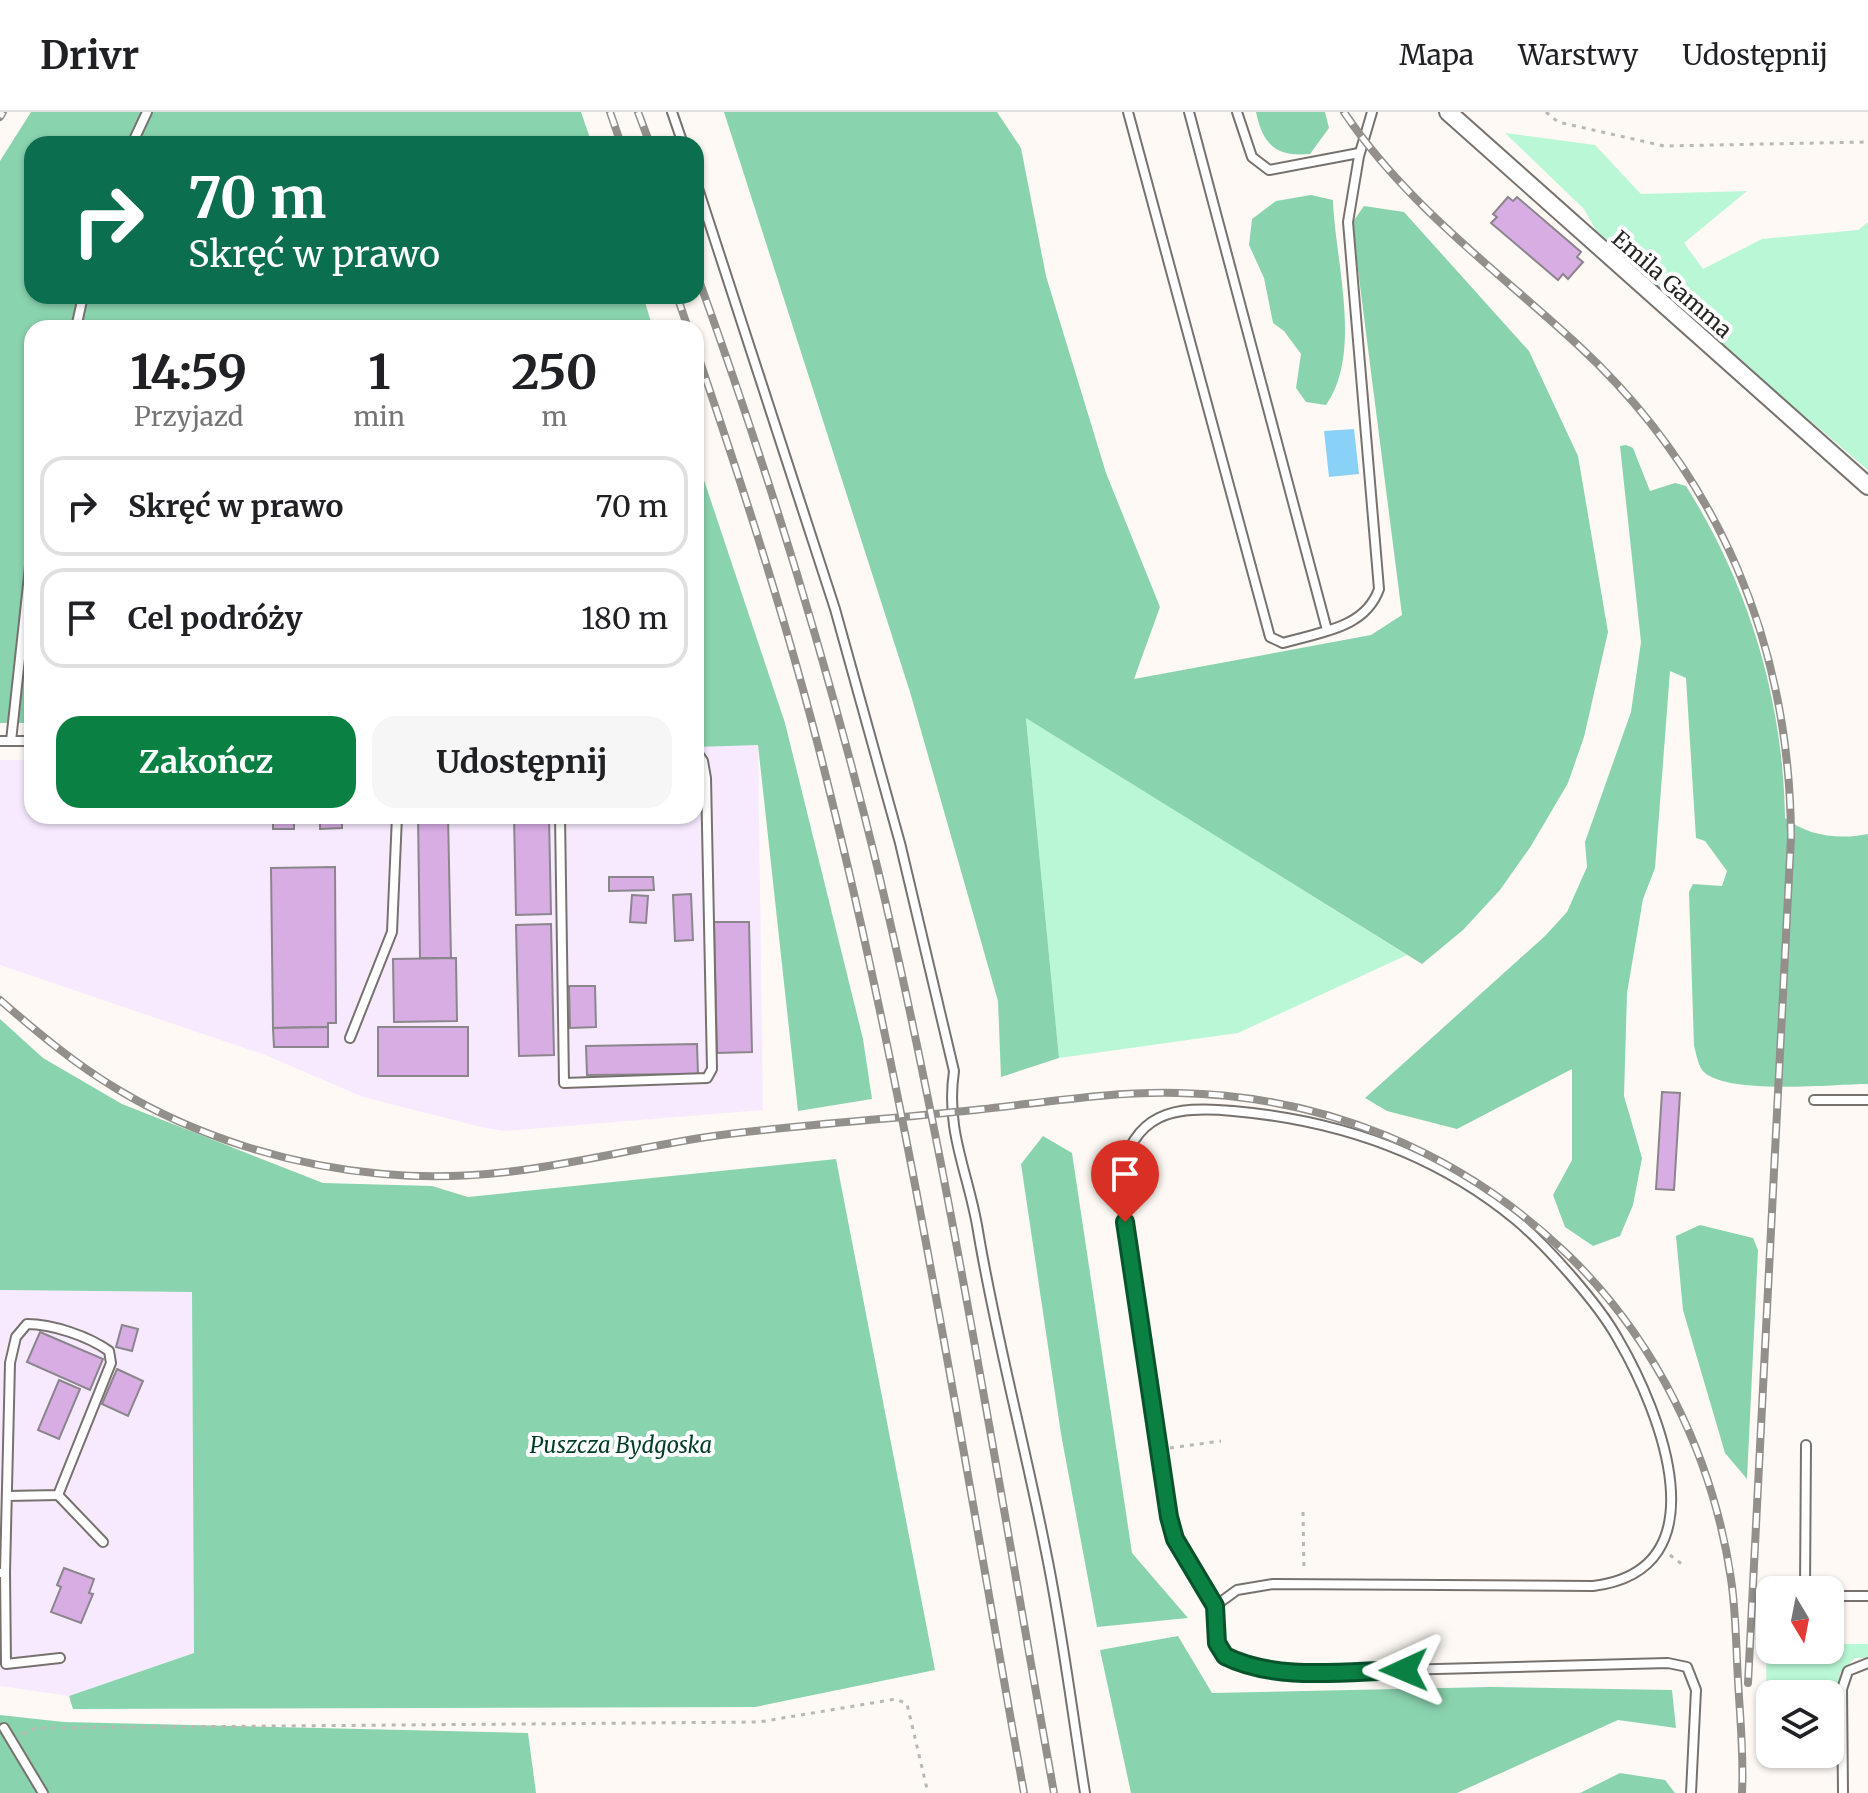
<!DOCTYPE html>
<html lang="pl">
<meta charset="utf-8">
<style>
:root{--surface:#fff;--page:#f6f6f6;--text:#202124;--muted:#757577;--line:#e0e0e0;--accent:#0b8043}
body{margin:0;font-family:Merriweather,serif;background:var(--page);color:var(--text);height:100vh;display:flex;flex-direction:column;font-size:30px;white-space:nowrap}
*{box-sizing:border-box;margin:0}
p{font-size:26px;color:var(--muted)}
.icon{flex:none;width:44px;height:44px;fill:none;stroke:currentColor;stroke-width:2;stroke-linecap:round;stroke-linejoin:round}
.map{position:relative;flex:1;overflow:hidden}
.details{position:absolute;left:24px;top:208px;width:680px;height:504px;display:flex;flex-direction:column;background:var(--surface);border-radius:24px;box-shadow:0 2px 6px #0004}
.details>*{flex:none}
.top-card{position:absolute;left:24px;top:24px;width:680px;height:168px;border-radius:24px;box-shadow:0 2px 6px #0004;background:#0b6e4f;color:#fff;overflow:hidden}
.needle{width:52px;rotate:170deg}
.tools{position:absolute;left:1756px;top:1464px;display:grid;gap:16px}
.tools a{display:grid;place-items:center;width:88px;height:88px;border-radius:16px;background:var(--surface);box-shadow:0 2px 6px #0004;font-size:40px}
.pin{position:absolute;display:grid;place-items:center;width:68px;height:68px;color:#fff;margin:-82px -34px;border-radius:50% 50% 50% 0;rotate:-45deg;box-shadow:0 0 8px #0007}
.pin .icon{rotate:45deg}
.me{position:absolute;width:88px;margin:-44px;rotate:269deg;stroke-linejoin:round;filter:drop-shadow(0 0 6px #0008)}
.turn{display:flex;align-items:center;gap:28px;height:168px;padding:0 32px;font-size:36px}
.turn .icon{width:104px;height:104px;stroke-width:2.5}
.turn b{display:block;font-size:56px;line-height:68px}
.eta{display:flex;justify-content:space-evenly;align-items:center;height:136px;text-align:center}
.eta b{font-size:48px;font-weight:700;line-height:56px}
.button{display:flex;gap:16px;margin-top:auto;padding:16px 32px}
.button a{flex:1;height:92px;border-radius:24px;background:var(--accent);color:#fff;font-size:32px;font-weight:700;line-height:92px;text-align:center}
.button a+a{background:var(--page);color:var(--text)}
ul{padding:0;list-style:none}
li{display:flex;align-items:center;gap:24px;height:100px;margin:0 16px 12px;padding:0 16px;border:4px solid var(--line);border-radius:24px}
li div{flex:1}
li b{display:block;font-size:30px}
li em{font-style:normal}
header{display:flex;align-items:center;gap:48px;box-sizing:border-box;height:112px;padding:0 40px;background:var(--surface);border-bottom:2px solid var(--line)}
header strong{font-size:38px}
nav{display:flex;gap:44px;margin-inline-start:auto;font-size:28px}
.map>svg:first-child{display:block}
.industrial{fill:#f7eaff}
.green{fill:#b9f7d7;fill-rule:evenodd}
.forest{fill:#8ad3af}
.water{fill:#8ad1f7}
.building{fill:#d7ade4;stroke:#8a868b;stroke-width:2}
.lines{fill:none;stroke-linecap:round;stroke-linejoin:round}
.lane-casing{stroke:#77726e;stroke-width:12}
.street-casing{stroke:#77726e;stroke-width:20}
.path{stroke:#bbb7b3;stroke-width:3;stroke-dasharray:4 6;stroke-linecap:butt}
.lane{stroke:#fff;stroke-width:8}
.street{stroke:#fff;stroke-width:16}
.rail-casing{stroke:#93908c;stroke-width:8}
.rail{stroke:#fff;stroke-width:5;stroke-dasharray:15;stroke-linecap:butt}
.route-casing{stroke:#07532c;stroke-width:20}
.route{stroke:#0b8043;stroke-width:14}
.labels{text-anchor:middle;stroke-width:8;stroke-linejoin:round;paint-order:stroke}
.street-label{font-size:22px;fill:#272523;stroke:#fff}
.park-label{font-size:22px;font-style:italic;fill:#003d27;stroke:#fff}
</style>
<header>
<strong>Drivr</strong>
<nav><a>Mapa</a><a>Warstwy</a><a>Udostępnij</a></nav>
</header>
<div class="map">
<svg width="1868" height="1681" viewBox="0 0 1868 1681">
<rect width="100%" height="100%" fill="#fef9f4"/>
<g class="industrial">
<polygon points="758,632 763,998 506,1019 485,1016 363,985 265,943 0,853 0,648 32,648 32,704 696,704 696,635"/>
<polygon points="0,1178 192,1180 194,1541 69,1584 0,1574"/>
</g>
<g class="green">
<polygon points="1505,21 1595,33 1641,82 1747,79 1684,131 1703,157 1762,127 1858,118 1868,110 1868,358 1605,134 1584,97"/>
<polygon points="1026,605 1407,843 1238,921 1059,946"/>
<path d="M1830,1532H1868V1546H1855L1840,1561L1837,1652H1767L1766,1533H1770V1538H1830ZM1770,1582H1830V1642H1770Z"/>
</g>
<g class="forest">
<polygon points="31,0 581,0 592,32 32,32 32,184 643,184 653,216 32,216 32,611 0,611 0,49"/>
<polygon points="724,0 997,0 1021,36 1046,164 1106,361 1160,495 1134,567 1371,523 1402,503 1352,111 1364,94 1404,100 1529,239 1578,344 1608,520 1584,625 1568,671 1531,734 1500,778 1463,818 1422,852 1026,606 1059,946 1001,965 998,889 910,580"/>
<path d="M1256,0H1325L1329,16L1310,42C1277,45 1263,34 1256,0Z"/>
<path d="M1311,83L1333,88C1335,150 1363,240 1326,293L1306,290L1296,276L1301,242L1284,219L1273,211L1264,166L1249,133L1252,107L1276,89Z"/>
<path d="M1626,333L1633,336L1650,379L1675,371L1686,374C1749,474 1783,587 1785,706C1808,724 1839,728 1868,722V972C1834,972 1723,984 1702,958C1698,952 1696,941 1694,934L1689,780L1693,772L1722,774L1727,759L1705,729L1696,726L1686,566L1670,559L1655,756L1643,787L1627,881L1624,984L1642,1046L1633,1093L1620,1124L1593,1134L1565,1115L1553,1083L1572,1048V957L1457,1017L1387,999L1365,986L1545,824L1567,800L1587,755L1585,730L1631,600L1641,530L1620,334Z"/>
<polygon points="696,344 785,611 863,927 872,987 798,999 758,633 696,635"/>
<polygon points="0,907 43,946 122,992 323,1071 432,1074 468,1085 836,1047 935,1558 755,1595 73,1597 69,1584 194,1541 192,1180 0,1178"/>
<polygon points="1043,1024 1072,1041 1132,1441 1188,1506 1097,1515 1061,1322 1021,1052"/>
<polygon points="1700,1113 1753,1126 1758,1138 1747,1367 1725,1341 1683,1198 1676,1124"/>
<polygon points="1178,1524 1212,1581 1490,1575 1672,1578 1676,1616 1618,1608 1457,1681 1131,1681 1100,1538"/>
<polygon points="0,1603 64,1610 528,1621 536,1681 0,1681"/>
<polygon points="1620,1661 1665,1668 1675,1681 1580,1681"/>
</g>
<polygon class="water" points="1354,317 1359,362 1329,365 1324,319"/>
<g class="building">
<polygon points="1508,85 1513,89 1517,85 1581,140 1577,145 1583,150 1568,167 1563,162 1558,168 1491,111 1497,105 1493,102"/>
<polygon points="273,704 342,704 342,716 320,717 320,705 294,705 294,717 273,717"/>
<polygon points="418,704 448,704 451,846 420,846"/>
<polygon points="514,704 549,704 551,802 516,803"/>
<polygon points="335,755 336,911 328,911 328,915 273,916 271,756"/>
<polygon points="609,765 653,765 654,778 609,779"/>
<polygon points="691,782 693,828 675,829 673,783"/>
<polygon points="632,783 648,784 646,811 630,810"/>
<polygon points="714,810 749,810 752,940 717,941"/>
<polygon points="551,812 554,943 519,944 516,813"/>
<polygon points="456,846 457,909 394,910 393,847"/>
<polygon points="569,874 595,874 596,915 570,916"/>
<polygon points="328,915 328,935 274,935 273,916"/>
<rect x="378" y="915" width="90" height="49"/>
<polygon points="697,932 698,962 587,963 586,934"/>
<polygon points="1662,980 1680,981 1674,1078 1656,1077"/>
<polygon points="122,1213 138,1217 132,1239 116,1235"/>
<polygon points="40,1220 103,1247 90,1278 27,1250"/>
<polygon points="117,1257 143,1269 128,1304 102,1292"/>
<polygon points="59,1268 80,1277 59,1327 38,1318"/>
<polygon points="64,1456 94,1467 89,1481 93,1482 81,1511 51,1500 61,1475 57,1473"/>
</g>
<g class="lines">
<defs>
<g id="lane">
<polyline points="672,0 683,32"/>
<path d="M1128,0L1270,525L1283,531C1319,520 1365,517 1379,477L1348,110L1359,44L1372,0"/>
<polyline points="1189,0 1327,518"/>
<polyline points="1237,0 1252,45 1269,58 1359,41"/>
<polyline points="132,32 147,0"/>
<path d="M696,70L835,497L900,731L954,959C945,1020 969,1062 978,1119C996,1226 1024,1329 1045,1435C1062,1516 1072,1599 1085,1681"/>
<polyline points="76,216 83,184"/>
<polyline points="0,629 32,629"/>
<polyline points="11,629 32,436"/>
<polyline points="560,704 564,971 707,966 712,957 706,666 703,649 696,639"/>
<polyline points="350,926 392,820 397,704"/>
<polyline points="1814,988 1868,988"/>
<polyline points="58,1383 103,1430"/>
<polyline points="5,1460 6,1552 60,1546"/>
<path d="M0,1461L5,1460L10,1251L16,1225L27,1212C52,1212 88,1224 109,1239L111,1251L58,1383L7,1384"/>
<polyline points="1805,1478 1806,1333"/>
<polyline points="1830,1484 1868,1484"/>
<path d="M1215,1494L1237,1478L1273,1472L1593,1474C1724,1458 1660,1299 1618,1227C1598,1191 1547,1134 1516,1108C1435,1041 1336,1008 1233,999C1173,993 1133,1001 1120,1066L1169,1405L1175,1427L1215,1494L1217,1531L1225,1544L1262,1556L1318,1560L1668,1551L1687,1555L1696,1578L1691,1681"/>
<polyline points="4,1616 43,1681"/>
<polyline points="1843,1681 1842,1577 1848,1559 1868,1551"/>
</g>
<polyline id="street" points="1448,0 1868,374"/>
</defs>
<use href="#lane" class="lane-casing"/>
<use href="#street" class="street-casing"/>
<g class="path">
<polyline points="1546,0 1558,10 1664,34 1868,30"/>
<polyline points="1170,1336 1221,1329"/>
<polyline points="1303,1400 1304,1460"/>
<polyline points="1670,1443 1683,1453"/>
<polyline points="23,1622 36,1616 759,1610 896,1587 907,1592 928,1681"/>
</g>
<use href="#lane" class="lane"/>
<use href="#street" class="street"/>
<defs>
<g id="rail">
<polyline points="610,0 621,32"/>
<polyline points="638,0 650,32"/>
<path d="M1344,0C1406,93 1498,159 1579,234C1720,365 1790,534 1791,725L1748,1571"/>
<polyline points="0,5 3,0"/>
<path d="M696,160C767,355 828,553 877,754C950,1060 998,1372 1054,1681"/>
<polyline points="677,184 688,216"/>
<path d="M696,238C745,381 792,526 828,673C911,1005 963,1344 1024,1681"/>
<path d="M0,888C37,920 75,952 117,977C196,1025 292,1054 383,1062C504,1073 591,1043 707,1025C793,1013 879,1008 965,999C1036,992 1108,979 1179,981C1325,984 1460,1040 1566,1141C1655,1226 1713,1344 1731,1467C1736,1500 1736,1535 1738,1568C1740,1606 1744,1643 1742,1681"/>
</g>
</defs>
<use href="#rail" class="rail-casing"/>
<use href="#rail" class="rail"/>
</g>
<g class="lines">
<defs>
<path id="route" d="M1125,1110L1169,1405L1175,1427L1215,1494L1217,1531L1225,1544C1277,1570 1347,1559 1404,1558"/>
</defs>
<use href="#route" class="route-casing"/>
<use href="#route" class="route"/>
</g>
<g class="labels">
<g class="street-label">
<text transform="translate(1672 172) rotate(41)" y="8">Emila Gamma</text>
</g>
<g class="park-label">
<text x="621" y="1341">Puszcza Bydgoska</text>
</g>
</g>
</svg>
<div class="tools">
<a><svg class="needle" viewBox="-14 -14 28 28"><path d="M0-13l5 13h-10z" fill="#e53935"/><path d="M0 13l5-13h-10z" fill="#757577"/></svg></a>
<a><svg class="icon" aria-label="layers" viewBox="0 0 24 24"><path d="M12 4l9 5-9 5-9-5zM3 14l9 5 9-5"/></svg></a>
</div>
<div class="pin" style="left:1125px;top:1110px;background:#d93025"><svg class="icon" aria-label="arrive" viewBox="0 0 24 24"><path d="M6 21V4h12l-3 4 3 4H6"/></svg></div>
<svg class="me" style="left:1404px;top:1558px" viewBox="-20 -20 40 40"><path d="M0-17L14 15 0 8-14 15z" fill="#0b8043" stroke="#fff" stroke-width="4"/></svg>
<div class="top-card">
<div class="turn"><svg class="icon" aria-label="right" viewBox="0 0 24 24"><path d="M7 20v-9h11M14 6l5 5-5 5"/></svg><div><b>70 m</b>Skręć w prawo</div></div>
</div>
<section class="details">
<div class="eta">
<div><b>14:59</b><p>Przyjazd</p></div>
<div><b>1</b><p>min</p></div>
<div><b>250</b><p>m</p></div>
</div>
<ul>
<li><svg class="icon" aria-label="right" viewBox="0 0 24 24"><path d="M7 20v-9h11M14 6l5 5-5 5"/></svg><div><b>Skręć w prawo</b></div><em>70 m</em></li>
<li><svg class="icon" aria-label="arrive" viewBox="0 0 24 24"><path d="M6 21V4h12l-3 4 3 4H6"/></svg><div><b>Cel podróży</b></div><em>180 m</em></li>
</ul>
<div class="button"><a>Zakończ</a><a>Udostępnij</a></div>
</section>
</div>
